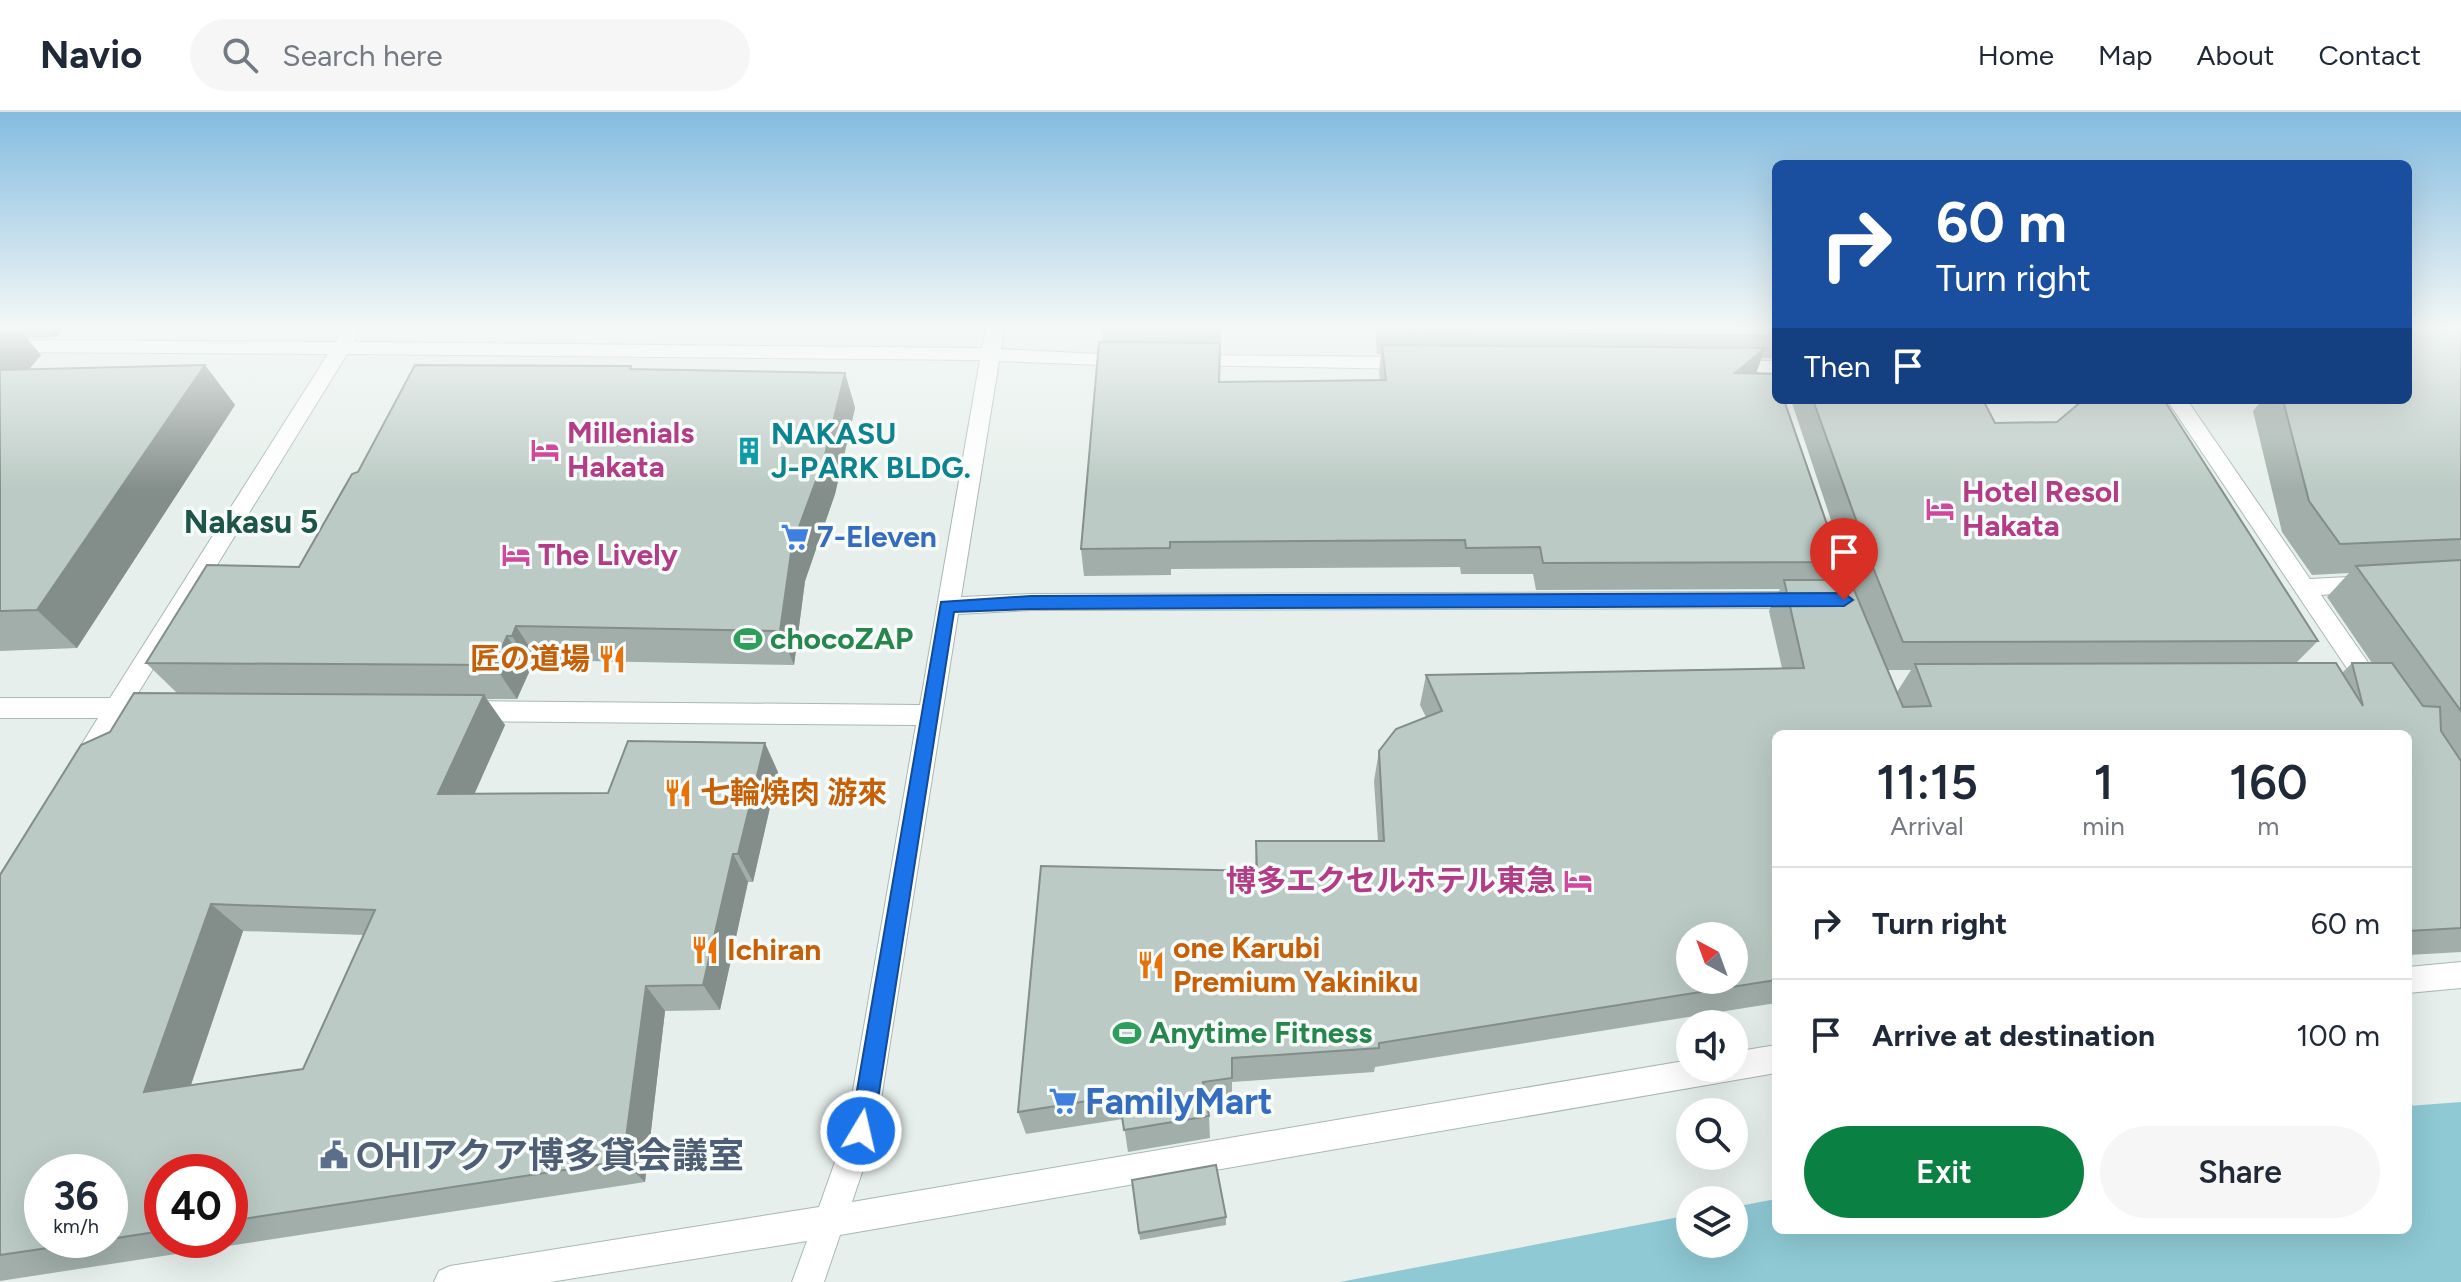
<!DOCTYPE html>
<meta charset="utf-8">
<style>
:root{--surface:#fff;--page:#f6f6f7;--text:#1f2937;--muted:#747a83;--line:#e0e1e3;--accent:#0b8043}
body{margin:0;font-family:Figtree,"Noto Sans JP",sans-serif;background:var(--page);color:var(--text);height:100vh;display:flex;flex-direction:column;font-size:30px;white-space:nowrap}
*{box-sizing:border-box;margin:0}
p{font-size:26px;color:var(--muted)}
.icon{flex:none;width:44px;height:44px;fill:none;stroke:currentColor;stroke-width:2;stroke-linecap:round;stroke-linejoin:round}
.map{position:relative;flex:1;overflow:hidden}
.details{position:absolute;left:1772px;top:618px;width:640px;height:504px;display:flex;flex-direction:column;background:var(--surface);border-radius:12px;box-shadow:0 8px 32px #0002}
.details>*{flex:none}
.banner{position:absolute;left:1772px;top:48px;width:640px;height:244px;border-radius:12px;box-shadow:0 8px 32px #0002;background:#1a4fa0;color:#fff;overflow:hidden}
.needle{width:52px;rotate:319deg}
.fabs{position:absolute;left:1676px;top:810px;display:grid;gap:16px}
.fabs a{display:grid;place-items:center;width:72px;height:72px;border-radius:50%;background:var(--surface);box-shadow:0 8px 32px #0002;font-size:40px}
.speed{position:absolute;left:24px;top:1042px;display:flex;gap:16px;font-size:40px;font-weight:700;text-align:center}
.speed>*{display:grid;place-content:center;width:104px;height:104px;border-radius:50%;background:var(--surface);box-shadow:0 8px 32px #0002;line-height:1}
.speed small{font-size:20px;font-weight:400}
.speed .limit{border:12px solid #d22;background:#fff;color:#111}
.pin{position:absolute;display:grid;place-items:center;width:68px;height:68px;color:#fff;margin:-82px -34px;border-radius:50% 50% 50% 0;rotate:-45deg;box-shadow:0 0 8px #0007}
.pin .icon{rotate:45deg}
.me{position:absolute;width:88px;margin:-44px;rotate:9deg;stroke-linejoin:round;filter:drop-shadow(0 0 6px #0008)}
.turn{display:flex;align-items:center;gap:28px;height:168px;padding:0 32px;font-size:36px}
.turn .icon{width:104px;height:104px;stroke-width:2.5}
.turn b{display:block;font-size:56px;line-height:68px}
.then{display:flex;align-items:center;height:76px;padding:0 32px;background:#0003;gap:16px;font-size:30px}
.eta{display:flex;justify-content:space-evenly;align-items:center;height:136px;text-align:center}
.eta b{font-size:48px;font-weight:600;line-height:56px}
.button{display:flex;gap:16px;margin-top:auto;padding:16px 32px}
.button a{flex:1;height:92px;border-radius:48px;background:var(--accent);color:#fff;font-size:32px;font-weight:600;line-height:92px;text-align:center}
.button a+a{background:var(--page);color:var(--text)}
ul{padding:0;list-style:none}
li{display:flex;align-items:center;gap:24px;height:112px;padding:0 32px;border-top:2px solid var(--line)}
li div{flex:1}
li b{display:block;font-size:30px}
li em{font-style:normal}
header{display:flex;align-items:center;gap:48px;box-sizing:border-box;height:112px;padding:0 40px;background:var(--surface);border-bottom:2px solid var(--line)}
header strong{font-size:38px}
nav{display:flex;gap:44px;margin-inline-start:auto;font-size:28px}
.search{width:560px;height:72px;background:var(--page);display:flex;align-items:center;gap:20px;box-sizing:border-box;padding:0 28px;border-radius:44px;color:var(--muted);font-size:30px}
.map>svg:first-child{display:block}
.water{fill:#8ec9d4}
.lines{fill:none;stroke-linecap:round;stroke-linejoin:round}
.minor-casing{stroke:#a8b8b2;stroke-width:2}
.minor{fill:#fff;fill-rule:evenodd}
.wall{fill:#a1aea9;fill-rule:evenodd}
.shaded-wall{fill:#838d89}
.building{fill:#bbcac4;stroke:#838d89;stroke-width:2;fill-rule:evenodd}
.route{fill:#1a73e8;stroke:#114b97;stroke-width:2}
.labels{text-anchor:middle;stroke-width:7;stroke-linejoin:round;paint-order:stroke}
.hotel-label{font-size:30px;font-weight:bold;fill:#b23c85;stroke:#f7fbf9;text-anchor:start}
.culture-label{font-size:30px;font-weight:bold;fill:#0d838f;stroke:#f7fbf9;text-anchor:start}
.shop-label{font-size:30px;font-weight:bold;fill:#366cbe;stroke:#f7fbf9;text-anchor:start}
.leisure-label{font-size:30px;font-weight:bold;fill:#27864d;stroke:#f7fbf9;text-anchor:start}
.food-label{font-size:30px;font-weight:bold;fill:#c56008;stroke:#f7fbf9;text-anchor:start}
.neighbourhood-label{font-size:32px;font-weight:bold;fill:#1f5548;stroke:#f7fbf9}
.near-shop-label{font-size:36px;font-weight:bold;fill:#366cbe;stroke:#f7fbf9;text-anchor:start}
.near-service-label{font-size:36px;font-weight:bold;fill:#4e5e75;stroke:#f7fbf9;text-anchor:start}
</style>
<header>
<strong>Navio</strong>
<div class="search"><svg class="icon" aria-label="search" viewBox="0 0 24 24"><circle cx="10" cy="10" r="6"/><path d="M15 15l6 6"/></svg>Search here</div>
<nav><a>Home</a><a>Map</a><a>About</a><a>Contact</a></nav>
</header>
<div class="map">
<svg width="2461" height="1170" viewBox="0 0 2461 1170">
<rect width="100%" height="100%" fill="#e6efeb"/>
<polygon class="water" points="2461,990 2461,1170 1340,1170 1690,1103 1690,1132 1734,1132 1734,1095 1776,1087 1776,1118 2408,1118 2408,994"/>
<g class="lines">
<defs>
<g id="minor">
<polygon points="346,214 364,214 354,230 982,236 986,214 1004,214 1001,237 1137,244 1140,248 1137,252 1130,254 999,249 961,485 1031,482 1804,480 1812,482 1815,488 1812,494 1804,496 1031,498 958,502 876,1019 852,1090 1690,948 1690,956 1734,956 1734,940 1776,933 1776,961 840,1123 824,1170 792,1170 807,1129 550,1170 434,1170 439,1159 450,1154 819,1095 846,1019 916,613 463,609 454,606 451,599 454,592 463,589 920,593 980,248 347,242 135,586 164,589 167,596 164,603 123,606 90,660 81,663 72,660 69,653 98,606 0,606 0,586 110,586 328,242 0,240 0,228 335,230"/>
<polygon points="1186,243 1414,245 1424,251 1414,257 1179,253 1176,249"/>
<polygon points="1726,248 1776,249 1776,261 1719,258 1716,254"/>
<polygon points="2167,288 2187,288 2310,467 2368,464 2376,466 2379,472 2376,478 2321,483 2413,615 2416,622 2413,629 2408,631 2408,622 2391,622"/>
<polygon points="2461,850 2461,876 2408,881 2408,855"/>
</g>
</defs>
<use href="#minor" class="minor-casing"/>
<use href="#minor" class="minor"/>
</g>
<g class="wall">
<polygon points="0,214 65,214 56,225 26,226 41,243 29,257 205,253 235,293 77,536 0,539"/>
<path d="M1102,214H1221L1220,270L1380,268L1379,260L1381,242H1377L1375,214H1776V246H1762L1756,261L1840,450L1830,468L1855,480L1791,288H1983L1995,311L2318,529L2296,551L2342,561L2352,551H2372L2327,485L2349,461L2312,463L2282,420L2253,299L2262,288H2408L2461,214V840L2408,843V622H1776V891L1375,955L1374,960L1232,970V989L1207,993L1209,1004L1210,1026L1128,1040L1123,1007L1026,1022L1018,1000L1255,759L1256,729H1378L1374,669L1379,639L1426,605L1420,593L1426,563L1782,556L1769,499L1780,477L1536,478L1533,462H1461L1460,455L1171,457V463L1084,464L1081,437L1103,230ZM1888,558H1911L1897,580Z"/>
<path d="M631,254L632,257L845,261L855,296L835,382L805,469L794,553L538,548L534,558H530L517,587H486L505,613L474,682L608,681L778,660L753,770H748L720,898L665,899L645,1070L0,1169V763L110,620L177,581L146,551L299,455ZM243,819L364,823L303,957L191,973ZM110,1060V1128H42ZM162,1060H230V1128H162Z"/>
<polygon points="1132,1068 1226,1105 1226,1113 1140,1128"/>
</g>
<g class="shaded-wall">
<polygon points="0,214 16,214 41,243 0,292"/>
<polygon points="46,214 65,214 56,225"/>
<polygon points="1765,236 1755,264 1735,261"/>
<polygon points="205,253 235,293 77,536 37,498"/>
<polygon points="845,261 855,296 835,382 805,469 794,553 780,519 792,434"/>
<polygon points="516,514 538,548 534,558 512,524"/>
<polygon points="507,524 530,558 517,587 494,553"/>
<polygon points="484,583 505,613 462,710 438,682"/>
<polygon points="765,631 778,660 753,770 738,742"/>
<polygon points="733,742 748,770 720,898 703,873"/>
<polygon points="211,792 243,819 181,1002 144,980"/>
<polygon points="646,874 665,899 645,1070 623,1049"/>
</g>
<g class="building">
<polygon points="1102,214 1220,214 1220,218 1101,217"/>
<polygon points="1379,214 1776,214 1776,224 1380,220"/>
<polygon points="2408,214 2461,214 2461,427 2340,432 2309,389 2283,288 2408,288"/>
<polygon points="1099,230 1220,231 1219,270 1386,268 1382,233 1765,236 1735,261 1775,262 1776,288 1784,288 1840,450 1543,451 1540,435 1466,436 1465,428 1170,430 1170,436 1081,437"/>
<polygon points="205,253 37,498 0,499 0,258"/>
<polygon points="415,253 631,254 630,257 845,261 824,347 792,434 780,519 516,514 512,524 507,524 494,553 146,551 207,453 299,455 352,362 358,360"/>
<polygon points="1813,288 1983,288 1995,311 2057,310 2083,288 2164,288 2318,529 1903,530 1874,458"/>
<polygon points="2461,448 2461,599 2356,454"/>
<path d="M1784,468H1850L1903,595L1931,594L1915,552L2336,551L2363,594L2352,551H2392L2423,594L2440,595L2441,619L2461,649V816L2408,819V622H1776V868L1379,931V936L1232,946V966L1203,970L1209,1004L1124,1018L1119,984L1018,1000L1041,754L1257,759L1256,729H1384L1379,639L1396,617L1442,599L1426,563L1804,556ZM1690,824H1734V868H1690Z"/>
<path d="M134,581L484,583L438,682L608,681L628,629L765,631L738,742H733L703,873L646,874L623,1049L230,1109V1060H162V1119L110,1127V1060H42V1128H102L0,1143V763L81,633L110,620ZM211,792L375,798L303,957L144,980Z"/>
<polygon points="1216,1053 1226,1105 1139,1121 1132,1068"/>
</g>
<linearGradient id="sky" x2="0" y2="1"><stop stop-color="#84bce0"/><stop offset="0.57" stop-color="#f4f8f6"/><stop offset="1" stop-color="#f4f8f6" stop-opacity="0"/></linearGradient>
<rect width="2461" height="378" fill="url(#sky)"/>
<polygon class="route" points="1844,481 1853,488 1844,494 1031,497 954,500 873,1019 869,1027 861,1031 853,1027 850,1019 941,490 1031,484"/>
<defs>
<symbol id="hotel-bare" viewBox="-9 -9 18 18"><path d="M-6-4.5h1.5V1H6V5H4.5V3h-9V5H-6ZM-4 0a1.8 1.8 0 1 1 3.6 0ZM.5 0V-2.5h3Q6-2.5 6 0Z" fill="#d1479c" stroke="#f7fbf9" stroke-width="2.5" paint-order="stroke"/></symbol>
<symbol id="building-bare" viewBox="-9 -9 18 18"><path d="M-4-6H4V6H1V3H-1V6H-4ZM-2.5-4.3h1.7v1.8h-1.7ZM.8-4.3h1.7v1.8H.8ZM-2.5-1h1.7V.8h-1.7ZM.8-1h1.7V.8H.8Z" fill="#0f9aa8" stroke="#f7fbf9" stroke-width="2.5" paint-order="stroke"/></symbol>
<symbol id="supermarket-bare" viewBox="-9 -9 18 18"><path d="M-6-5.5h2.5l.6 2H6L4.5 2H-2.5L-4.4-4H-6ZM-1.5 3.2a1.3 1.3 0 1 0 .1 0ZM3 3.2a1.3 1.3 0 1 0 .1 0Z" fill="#3f7fe0" stroke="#f7fbf9" stroke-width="2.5" paint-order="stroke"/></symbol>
<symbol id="stadium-bare" viewBox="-9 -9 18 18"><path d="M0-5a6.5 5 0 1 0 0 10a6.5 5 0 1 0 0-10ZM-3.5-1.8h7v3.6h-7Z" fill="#2e9e5b" stroke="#f7fbf9" stroke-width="2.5" paint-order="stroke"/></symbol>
<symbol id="restaurant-bare" viewBox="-9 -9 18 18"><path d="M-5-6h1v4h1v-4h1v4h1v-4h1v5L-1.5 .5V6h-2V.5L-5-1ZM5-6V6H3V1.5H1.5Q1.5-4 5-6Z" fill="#e8710a" stroke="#f7fbf9" stroke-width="2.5" paint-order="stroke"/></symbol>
<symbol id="civic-bare" viewBox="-9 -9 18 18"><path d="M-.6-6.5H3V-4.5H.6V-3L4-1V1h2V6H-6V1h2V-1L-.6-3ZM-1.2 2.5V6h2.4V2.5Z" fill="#5c6f8a" stroke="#f7fbf9" stroke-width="2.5" paint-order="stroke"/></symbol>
</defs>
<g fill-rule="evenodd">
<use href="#hotel-bare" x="525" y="318" width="40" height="40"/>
<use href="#building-bare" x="729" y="319" width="40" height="40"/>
<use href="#hotel-bare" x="1920" y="377" width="40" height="40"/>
<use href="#supermarket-bare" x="775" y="405" width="40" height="40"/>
<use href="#hotel-bare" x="496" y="423" width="40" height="40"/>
<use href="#stadium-bare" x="728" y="507" width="40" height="40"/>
<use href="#restaurant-bare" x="592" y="527" width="40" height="40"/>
<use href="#restaurant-bare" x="658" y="661" width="40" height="40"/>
<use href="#hotel-bare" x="1558" y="749" width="40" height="40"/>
<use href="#restaurant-bare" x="685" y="818" width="40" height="40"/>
<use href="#restaurant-bare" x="1131" y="833" width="40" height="40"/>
<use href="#stadium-bare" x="1107" y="901" width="40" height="40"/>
<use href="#supermarket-bare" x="1043" y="969" width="40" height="40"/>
<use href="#civic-bare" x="314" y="1023" width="40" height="40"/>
</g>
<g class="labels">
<g class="hotel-label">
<text x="567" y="331">Millenials<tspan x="567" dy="34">Hakata</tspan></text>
<text x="1962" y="390">Hotel Resol<tspan x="1962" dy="34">Hakata</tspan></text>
<text x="538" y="453">The Lively</text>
<text x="1556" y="779" text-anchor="end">博多エクセルホテル東急</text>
</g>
<g class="culture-label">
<text x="771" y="332">NAKASU<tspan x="771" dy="34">J-PARK BLDG.</tspan></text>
</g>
<g class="shop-label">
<text x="817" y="435">7-Eleven</text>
</g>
<g class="leisure-label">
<text x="770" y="537">chocoZAP</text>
<text x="1149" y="931">Anytime Fitness</text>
</g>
<g class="food-label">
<text x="590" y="557" text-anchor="end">匠の道場</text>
<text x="700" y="691">七輪焼肉 游來</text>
<text x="1173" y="846">one Karubi<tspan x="1173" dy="34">Premium Yakiniku</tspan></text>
<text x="727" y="848">Ichiran</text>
</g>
<g class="neighbourhood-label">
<text x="251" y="421">Nakasu 5</text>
</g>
<g class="near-shop-label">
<text x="1085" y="1002">FamilyMart</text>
</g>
<g class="near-service-label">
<text x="356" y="1056">OHIアクア博多貸会議室</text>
</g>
</g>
</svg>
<div class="fabs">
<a><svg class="needle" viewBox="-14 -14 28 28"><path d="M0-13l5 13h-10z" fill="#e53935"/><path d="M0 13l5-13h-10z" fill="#747a83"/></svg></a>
<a><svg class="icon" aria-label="sound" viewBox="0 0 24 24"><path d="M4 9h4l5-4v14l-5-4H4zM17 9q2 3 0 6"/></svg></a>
<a><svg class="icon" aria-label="search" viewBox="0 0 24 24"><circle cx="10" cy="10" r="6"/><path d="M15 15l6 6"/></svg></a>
<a><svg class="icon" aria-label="layers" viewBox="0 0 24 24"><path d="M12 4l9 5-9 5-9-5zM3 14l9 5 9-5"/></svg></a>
</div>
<div class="speed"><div>36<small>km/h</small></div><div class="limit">40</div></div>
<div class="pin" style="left:1844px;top:488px;background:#d93025"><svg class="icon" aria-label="arrive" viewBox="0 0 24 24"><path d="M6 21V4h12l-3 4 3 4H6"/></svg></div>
<svg class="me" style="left:861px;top:1019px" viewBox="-20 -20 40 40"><circle r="17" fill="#1a73e8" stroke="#fff" stroke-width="3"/><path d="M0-11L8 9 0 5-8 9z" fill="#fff"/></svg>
<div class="banner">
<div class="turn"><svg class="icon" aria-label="right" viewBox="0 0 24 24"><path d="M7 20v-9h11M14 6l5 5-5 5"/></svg><div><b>60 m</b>Turn right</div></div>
<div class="then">Then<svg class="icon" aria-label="arrive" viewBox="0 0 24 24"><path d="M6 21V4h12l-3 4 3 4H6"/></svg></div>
</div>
<section class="details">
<div class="eta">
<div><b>11:15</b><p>Arrival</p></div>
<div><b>1</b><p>min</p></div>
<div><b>160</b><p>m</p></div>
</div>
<ul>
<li><svg class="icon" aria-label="right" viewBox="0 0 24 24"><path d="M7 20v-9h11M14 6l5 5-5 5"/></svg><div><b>Turn right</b></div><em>60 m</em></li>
<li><svg class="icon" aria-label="arrive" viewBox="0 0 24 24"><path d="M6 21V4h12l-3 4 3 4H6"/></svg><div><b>Arrive at destination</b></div><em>100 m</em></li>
</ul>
<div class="button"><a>Exit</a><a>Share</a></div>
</section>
</div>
